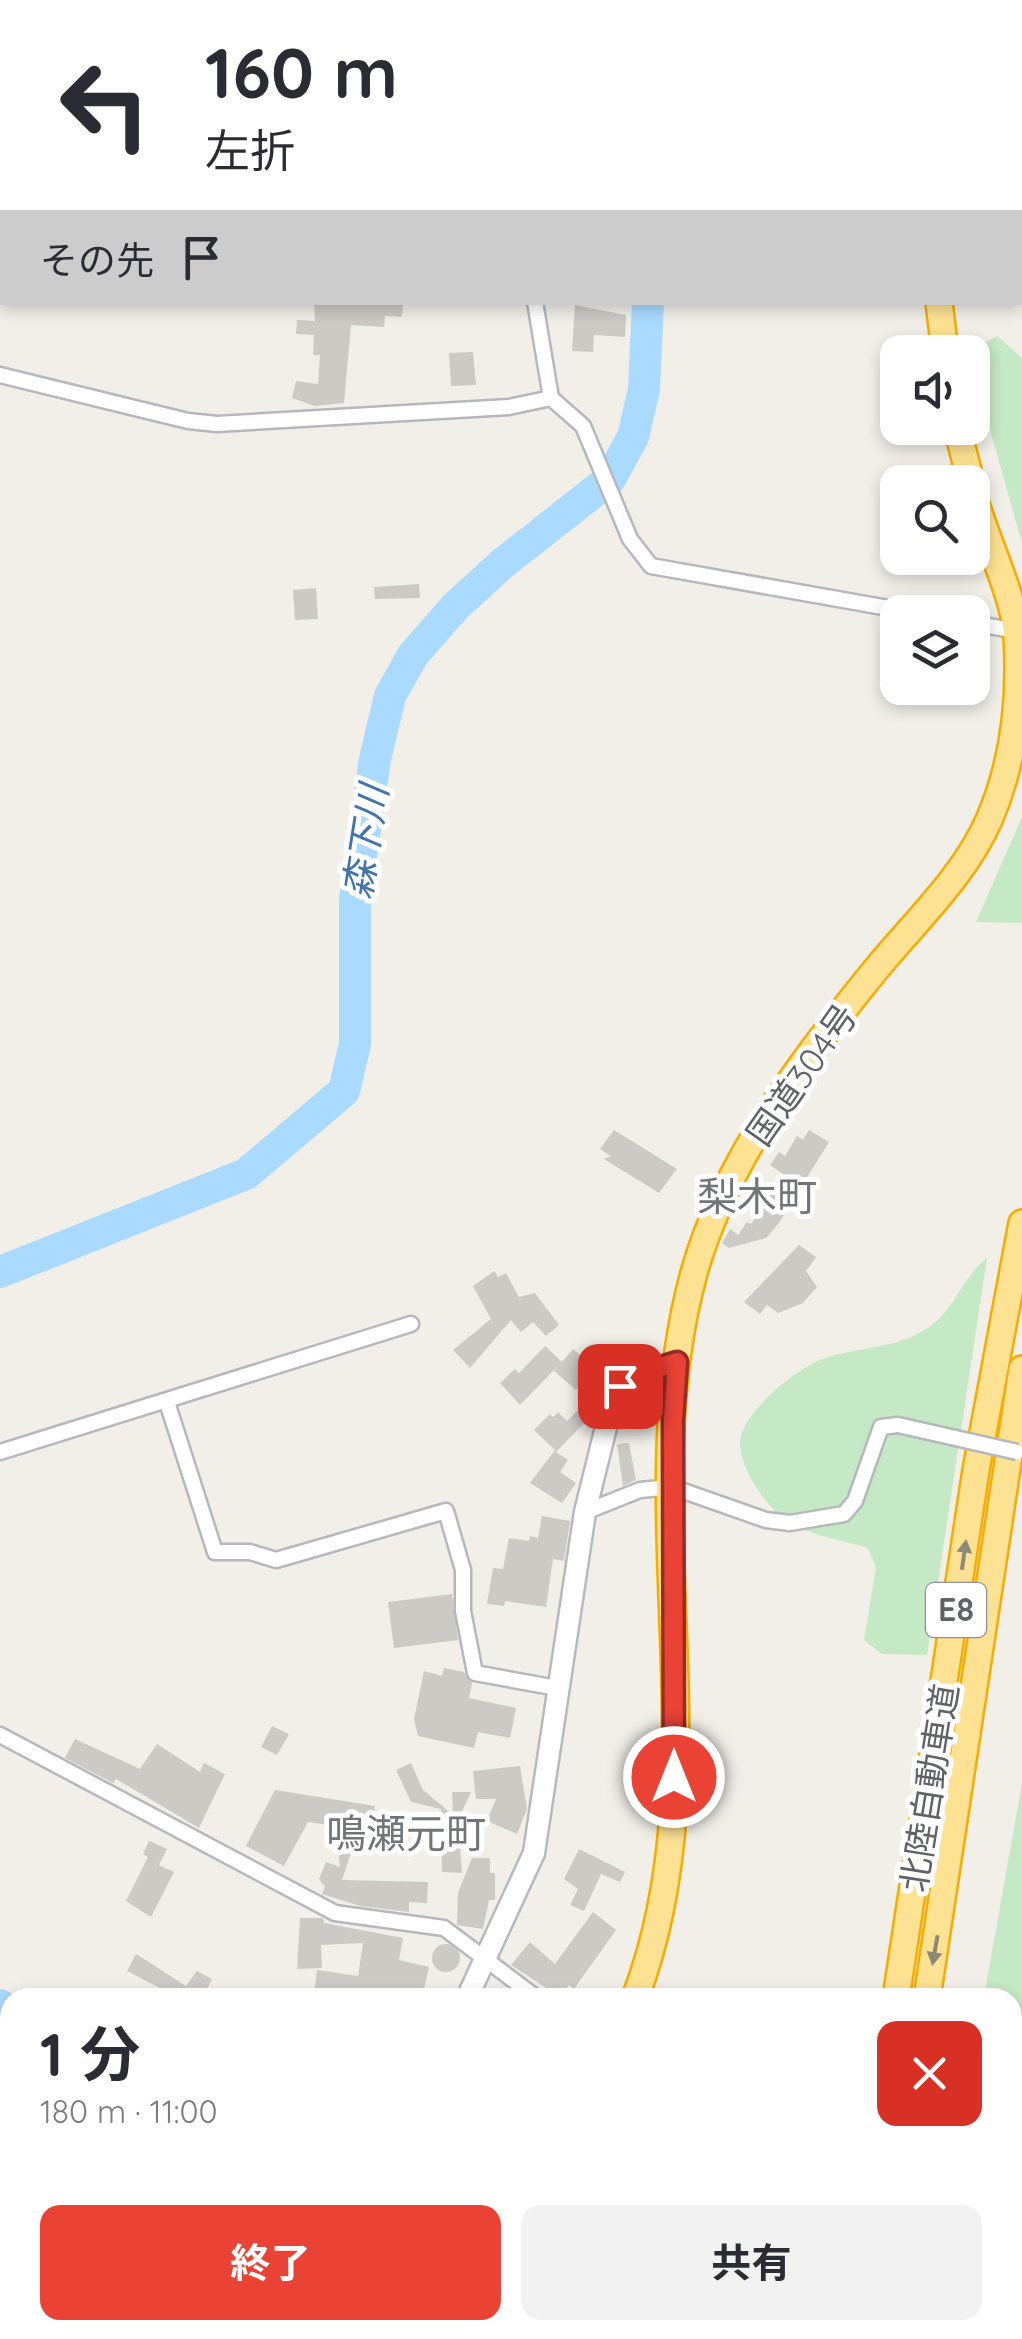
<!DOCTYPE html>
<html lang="ja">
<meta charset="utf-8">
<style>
:root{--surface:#fff;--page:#f2f2f3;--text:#2b2b33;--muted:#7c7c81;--accent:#ea4335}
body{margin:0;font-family:Quicksand,"Noto Sans JP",sans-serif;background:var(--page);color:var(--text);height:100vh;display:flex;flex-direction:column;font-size:38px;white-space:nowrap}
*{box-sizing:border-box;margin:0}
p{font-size:32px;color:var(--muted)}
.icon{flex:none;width:55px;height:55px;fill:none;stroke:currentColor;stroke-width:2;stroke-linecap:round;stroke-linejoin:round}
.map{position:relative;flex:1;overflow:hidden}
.drawer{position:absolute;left:0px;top:1988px;width:1022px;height:352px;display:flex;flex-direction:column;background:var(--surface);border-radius:30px 30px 0 0;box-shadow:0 5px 15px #0003}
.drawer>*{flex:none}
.banner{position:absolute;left:0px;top:0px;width:1022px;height:305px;box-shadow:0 5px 15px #0003;background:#fff;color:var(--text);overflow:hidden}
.controls{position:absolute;left:880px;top:335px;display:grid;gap:20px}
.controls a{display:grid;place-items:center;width:110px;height:110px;border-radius:20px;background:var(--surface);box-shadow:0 5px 15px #0003;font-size:50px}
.pin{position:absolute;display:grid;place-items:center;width:85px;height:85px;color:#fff;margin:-42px;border-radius:20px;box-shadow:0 5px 15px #0006}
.me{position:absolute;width:110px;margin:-55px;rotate:0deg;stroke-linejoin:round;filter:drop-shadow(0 0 8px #0008)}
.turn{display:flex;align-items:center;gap:35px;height:210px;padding:0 40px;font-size:45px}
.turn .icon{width:130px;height:130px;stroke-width:2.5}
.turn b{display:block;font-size:70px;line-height:85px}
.then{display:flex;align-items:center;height:95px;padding:0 40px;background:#0003;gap:20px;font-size:38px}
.round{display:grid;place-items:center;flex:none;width:105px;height:105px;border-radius:20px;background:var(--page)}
.overview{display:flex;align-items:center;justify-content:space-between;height:170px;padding:0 40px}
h1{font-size:60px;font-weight:700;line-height:75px}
.button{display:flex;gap:20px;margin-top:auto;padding:20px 40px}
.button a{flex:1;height:115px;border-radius:20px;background:var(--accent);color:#fff;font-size:40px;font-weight:700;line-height:115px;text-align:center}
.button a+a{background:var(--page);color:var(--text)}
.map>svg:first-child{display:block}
.green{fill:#c5e8c5}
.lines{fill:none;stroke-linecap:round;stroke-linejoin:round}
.river{stroke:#aadaff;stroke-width:32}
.building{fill:#cccac5}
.street-casing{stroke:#b5b8bc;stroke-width:19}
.secondary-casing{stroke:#b6babf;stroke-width:25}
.highway-casing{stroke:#f9ab00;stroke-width:30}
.street{stroke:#fff;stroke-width:14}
.secondary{stroke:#fff;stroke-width:20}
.highway{stroke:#fde293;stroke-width:25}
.street-bridge-casing{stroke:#b5b8bc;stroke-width:19;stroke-linecap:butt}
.street-bridge{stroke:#fff;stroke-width:14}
.oneway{fill:#8e8975}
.route-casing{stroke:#982c22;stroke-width:25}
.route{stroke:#ea4335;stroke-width:18}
.labels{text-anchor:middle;stroke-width:10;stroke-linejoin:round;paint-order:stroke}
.shield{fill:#fff;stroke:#8f9295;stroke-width:2.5}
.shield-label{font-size:32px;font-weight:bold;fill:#5f6368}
.street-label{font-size:35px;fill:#5f6368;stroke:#fff}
.water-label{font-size:38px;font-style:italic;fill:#4174aa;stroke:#fff}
.quarter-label{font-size:40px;fill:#70757a;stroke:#fff}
</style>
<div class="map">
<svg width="1022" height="2339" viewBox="0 0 1022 2339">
<rect width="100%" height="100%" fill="#f1efe8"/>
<g class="green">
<polygon points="997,336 1022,358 1022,543 980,394 977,347"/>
<polygon points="1022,817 1022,923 976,922"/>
<path d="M987,1258L927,1655L882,1654L864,1640L876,1568L868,1548C844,1540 801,1534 782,1518C763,1500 743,1473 740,1446C737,1416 795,1370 820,1360C854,1347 890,1350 923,1331C953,1315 961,1278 987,1258Z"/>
<polygon points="1022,1783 1022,2339 906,2339 909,2330 1012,2330 1012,1998 984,1997"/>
</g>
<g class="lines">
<g class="river">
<polyline points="664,2 665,0"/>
<polyline points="0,1272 246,1174 344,1091 355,1044 355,899 375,759 390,696 413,655 455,607 502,564 610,479 633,437 644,389 648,302"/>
<polyline points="0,2005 10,2012"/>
<polyline points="302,2330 304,2339"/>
</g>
</g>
<g class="building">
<polygon points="314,302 403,302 402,317 385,316 384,327 351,325 344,403 315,406 292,398 296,381 318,384 320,355 313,355 314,335 296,334 297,320 315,321"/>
<polygon points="575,305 626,315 625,337 594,335 593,352 572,351"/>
<polygon points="473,352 476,385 451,386 449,353"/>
<polygon points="419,584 420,598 375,599 374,587"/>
<polygon points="316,588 318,619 295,620 293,590"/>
<polygon points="614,1130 677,1169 659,1193 604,1159 611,1156 600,1149"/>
<polygon points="809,1130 829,1142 779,1223 766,1238 729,1248 722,1243 730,1229 738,1235 747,1222 751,1224 783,1174 770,1165 779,1152 785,1156 797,1136 803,1140"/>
<polygon points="799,1245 816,1257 806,1271 817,1287 803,1303 778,1313 767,1305 760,1314 744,1302"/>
<polygon points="494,1271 498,1277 506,1273 519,1297 535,1293 559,1325 546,1336 533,1322 521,1332 511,1320 470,1368 453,1350 491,1319 473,1286"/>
<polygon points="545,1346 562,1362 573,1349 594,1367 576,1390 554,1371 560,1364 520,1405 500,1383 515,1369 519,1373"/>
<polygon points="577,1411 587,1420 556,1452 568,1460 560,1472 576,1483 562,1503 530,1483 555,1450 534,1430 550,1414 553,1417 558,1412 567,1421"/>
<polygon points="629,1443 636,1480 623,1486 617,1444"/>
<polygon points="542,1516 570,1521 564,1561 553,1559 546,1607 505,1601 504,1606 487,1604 493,1568 503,1569 509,1538 529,1541 530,1536 538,1538"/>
<polygon points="452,1594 458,1640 394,1648 388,1602"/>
<polygon points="444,1668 464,1672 472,1683 469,1698 516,1708 510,1738 478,1732 474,1748 418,1736 414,1719 424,1671 442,1676"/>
<polygon points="272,1726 289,1734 277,1755 261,1747"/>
<polygon points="75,1739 140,1769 157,1744 200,1772 204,1763 225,1774 199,1828 116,1779 113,1783 65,1758"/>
<polygon points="411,1763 423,1790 453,1815 452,1792 471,1792 458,1820 462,1873 442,1872 441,1809 411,1802 396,1770"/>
<polygon points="520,1766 527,1809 517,1834 487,1821 496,1799 476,1799 473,1771"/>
<polygon points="275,1790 375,1806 364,1851 351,1853 342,1880 428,1882 427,1903 409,1902 409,1912 360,1906 322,1894 325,1887 319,1879 326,1862 340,1867 335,1826 308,1822 284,1866 246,1846"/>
<polygon points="149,1841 167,1849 159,1865 174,1872 151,1917 126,1901 148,1857 143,1854"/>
<polygon points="579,1849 625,1872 620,1882 601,1874 584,1911 570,1905 578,1889 564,1879"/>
<polygon points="472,1858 490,1858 490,1873 495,1873 495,1900 489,1900 483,1929 457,1925 458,1893"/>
<polygon points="593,1912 616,1930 574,1989 569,1985 560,1997 511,1965 530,1942 555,1964"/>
<polygon points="300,1918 323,1918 324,1923 403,1938 399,1960 429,1967 422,1998 314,1995 317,1970 358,1976 363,1943 321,1945 322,1968 297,1969"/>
<circle cx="446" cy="1958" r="14"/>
<polygon points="136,1954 186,1986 197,1971 212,1979 204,1995 208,1998 179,1998 127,1971"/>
</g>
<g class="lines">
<defs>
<g id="street">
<polyline points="452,0 456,2"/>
<polyline points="0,75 2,75"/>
<polyline points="1020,291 1022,292"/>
<polyline points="535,302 551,398 583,426 630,539 651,566 911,612"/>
<polyline points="0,375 188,421 217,424 509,407 551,398"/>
<polyline points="972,623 1017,631"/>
<polyline points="167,1402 215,1552 250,1552 276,1560 446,1511 463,1570 463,1611 475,1673 557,1688"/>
<polyline points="0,1452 411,1324"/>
<polyline points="585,1512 640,1490 672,1487 766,1520 790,1523 844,1514 855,1501 881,1427 898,1425"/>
<polyline points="0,1735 335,1913 444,1928 537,1998"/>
<polyline points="470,2330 482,2339"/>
</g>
<g id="secondary">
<polyline points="956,2 957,0"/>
<polyline points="467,1998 534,1853 585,1512 613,1399 633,1377 677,1362"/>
</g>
<g id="highway">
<polyline points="930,2 931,0"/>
<polyline points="939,302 945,352"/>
<polyline points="957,428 971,482"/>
<path d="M635,1998C724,1766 629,1508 694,1273C726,1158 807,1053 882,962C920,917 965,874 989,820C1014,762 1021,700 1017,637C1015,596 983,534 972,490"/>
<polyline points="896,1998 976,1470 1022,1223"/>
<polyline points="927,1998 1022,1369"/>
<polyline points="450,2339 455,2330"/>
<polyline points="813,2339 816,2330"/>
<polyline points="844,2339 847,2330"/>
</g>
</defs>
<use href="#street" class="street-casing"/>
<use href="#secondary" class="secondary-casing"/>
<use href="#highway" class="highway-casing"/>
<use href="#street" class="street"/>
<use href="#secondary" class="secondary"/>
<use href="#highway" class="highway"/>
<defs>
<polyline id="street-bridge" points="898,1425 1017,1452"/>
</defs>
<use href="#street-bridge" class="street-bridge-casing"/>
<use href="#street-bridge" class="street-bridge"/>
</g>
<defs><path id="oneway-solid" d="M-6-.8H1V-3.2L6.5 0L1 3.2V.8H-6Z" transform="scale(2.5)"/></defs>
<g class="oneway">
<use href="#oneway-solid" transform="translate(964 1555) rotate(-82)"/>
<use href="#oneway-solid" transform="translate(935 1950) rotate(100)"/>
</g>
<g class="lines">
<defs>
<polyline id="route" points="620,1386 633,1376 677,1362 673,1419 674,1777"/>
</defs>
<use href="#route" class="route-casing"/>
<use href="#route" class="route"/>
</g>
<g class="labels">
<rect class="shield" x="926" y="1583" width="60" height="54" rx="8"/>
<g class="shield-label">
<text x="956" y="1621">E8</text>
</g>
<g class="street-label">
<text transform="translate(802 1075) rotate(-55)" y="12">国道304号</text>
<text transform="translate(930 1788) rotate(-81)" y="12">北陸自動車道</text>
</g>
<g class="water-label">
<text transform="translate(366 842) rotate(-81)" y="13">森下川</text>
</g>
<g class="quarter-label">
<text x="757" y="1211">梨木町</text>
<text x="406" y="1848">鳴瀬元町</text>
</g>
</g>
</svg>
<div class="controls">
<a><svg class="icon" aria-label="sound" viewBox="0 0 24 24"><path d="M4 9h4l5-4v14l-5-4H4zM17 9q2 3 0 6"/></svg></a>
<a><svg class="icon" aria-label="search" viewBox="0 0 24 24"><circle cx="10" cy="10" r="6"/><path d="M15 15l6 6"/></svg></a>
<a><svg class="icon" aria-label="layers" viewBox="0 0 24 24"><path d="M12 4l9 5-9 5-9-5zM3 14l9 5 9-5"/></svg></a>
</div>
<div class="pin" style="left:620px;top:1386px;background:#d93025"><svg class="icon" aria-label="arrive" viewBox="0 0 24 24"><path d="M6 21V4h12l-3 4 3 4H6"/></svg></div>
<svg class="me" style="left:674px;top:1777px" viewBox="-20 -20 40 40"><circle r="17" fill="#ea4335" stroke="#fff" stroke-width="3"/><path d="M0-11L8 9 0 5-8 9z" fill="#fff"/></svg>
<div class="banner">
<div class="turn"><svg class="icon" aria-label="left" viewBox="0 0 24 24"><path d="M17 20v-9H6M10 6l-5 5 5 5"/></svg><div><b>160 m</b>左折</div></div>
<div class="then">その先<svg class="icon" aria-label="arrive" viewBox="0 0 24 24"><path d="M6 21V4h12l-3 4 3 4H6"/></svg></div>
</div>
<section class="drawer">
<div class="overview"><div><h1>1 分</h1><p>180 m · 11:00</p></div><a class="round" style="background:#d93025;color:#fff"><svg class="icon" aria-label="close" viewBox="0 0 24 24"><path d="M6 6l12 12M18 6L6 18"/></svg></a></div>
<div class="button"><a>終了</a><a>共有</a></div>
</section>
</div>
